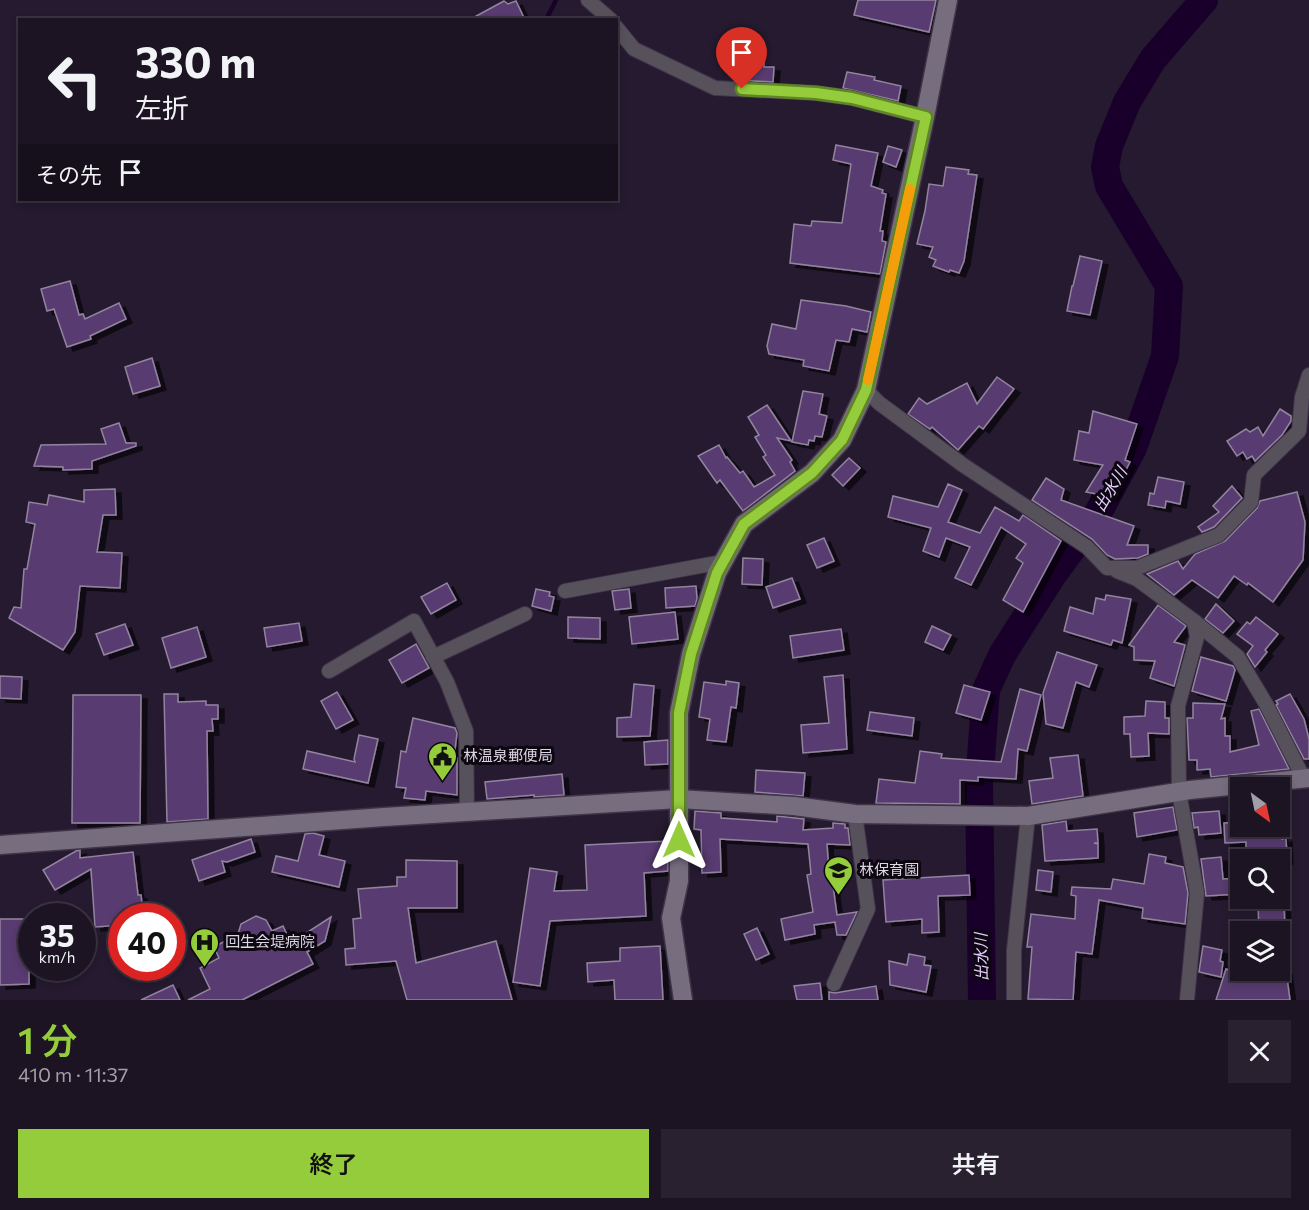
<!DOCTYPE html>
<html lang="ja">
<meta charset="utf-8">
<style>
:root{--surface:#1c1423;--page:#292130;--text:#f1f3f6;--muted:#a09ea6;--line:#3a3341;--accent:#94cc3b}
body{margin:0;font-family:Commissioner,"Noto Sans JP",sans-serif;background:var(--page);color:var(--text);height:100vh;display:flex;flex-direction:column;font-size:22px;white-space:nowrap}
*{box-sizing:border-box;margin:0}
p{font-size:20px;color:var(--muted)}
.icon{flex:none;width:33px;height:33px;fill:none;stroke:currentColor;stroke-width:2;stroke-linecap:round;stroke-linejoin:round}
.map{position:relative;height:1000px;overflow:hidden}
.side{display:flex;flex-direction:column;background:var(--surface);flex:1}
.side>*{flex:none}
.hud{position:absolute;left:18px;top:18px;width:600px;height:183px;border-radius:0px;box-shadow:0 3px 9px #0003,0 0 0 2px var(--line);background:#1c1423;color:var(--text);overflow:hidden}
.needle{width:39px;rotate:147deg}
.fabs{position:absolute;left:1230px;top:777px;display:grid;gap:12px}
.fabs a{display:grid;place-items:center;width:60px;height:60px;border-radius:0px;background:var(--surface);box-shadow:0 3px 9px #0003,0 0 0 2px var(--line);font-size:30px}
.speed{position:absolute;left:18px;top:903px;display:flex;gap:12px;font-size:30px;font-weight:700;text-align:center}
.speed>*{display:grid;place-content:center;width:78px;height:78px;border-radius:50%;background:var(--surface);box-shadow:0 3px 9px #0003,0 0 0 2px var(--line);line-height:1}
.speed small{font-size:15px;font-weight:400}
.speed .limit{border:9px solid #d22;background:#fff;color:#111}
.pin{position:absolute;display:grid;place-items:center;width:51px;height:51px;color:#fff;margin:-62px -26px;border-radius:50% 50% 50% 0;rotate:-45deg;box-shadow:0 0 6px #0007}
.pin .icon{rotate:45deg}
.me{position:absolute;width:66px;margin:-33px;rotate:0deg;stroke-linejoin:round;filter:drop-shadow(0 0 4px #0008)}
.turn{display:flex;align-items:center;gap:21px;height:126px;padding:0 18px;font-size:27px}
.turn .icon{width:78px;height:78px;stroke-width:2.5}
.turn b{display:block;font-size:42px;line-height:51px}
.then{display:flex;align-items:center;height:57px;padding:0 18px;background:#0003;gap:12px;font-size:22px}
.round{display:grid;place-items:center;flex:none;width:63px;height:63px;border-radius:0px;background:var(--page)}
.overview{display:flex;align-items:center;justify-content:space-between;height:102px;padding:0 18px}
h1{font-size:36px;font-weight:600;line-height:45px;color:var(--accent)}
.cta{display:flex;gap:12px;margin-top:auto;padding:12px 18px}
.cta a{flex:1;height:69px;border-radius:0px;background:var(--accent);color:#111;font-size:24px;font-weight:600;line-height:69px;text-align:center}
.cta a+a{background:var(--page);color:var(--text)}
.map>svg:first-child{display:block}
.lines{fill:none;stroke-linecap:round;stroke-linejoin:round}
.stream{stroke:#19002b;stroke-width:4.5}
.river{stroke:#19002b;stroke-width:28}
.building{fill:#583b70;stroke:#92849f;stroke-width:1.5;filter:url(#shadow)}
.street-casing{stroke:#3f3448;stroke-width:16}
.secondary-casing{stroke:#3f3448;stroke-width:21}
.street{stroke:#57515c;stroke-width:14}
.secondary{stroke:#766d7e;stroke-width:18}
.route-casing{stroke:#608526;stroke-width:15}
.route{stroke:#94cc3b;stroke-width:10}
.slow{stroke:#f59e0b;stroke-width:10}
.labels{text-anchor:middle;stroke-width:6;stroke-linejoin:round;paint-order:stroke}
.poi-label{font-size:15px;fill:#dcd5e4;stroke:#0c0710;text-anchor:start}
.water-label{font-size:16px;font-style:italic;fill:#e7ccff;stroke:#0c0710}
</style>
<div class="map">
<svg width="1309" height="1000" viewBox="0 0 1309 1000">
<defs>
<filter id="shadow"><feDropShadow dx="6" dy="4" stdDeviation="0" flood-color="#0009"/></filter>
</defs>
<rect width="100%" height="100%" fill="#251a2f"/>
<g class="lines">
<polyline class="stream" points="546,20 556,0"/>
<polyline class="river" points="982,1000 979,784 986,690 1002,655 1052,576 1097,515 1133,448 1165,356 1169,286 1109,186 1105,167 1109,146 1127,102 1153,59 1204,0"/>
</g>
<g class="building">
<polygon points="858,0 936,0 929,32 854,15"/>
<polygon points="504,1 508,4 516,1 525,20 469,20"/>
<polygon points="764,62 764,67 774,67 773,82 735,80 735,63"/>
<polygon points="847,72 875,77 874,80 901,86 898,101 843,88"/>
<polygon points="836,145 878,153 871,186 883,190 882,193 886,194 880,231 883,231 882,241 886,242 880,274 790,263 794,224 811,226 812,221 842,223 851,164 833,160"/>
<polygon points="888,146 902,150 896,167 883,162"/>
<polygon points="946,167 969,170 968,174 977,175 964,261 959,273 950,270 949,272 933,266 936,260 929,257 933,247 917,244 925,211 929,184 943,186"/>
<polygon points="1080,256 1102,261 1090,315 1067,311 1072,286 1073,286"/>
<polygon points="70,281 79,315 83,314 85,319 119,303 126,319 90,336 91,339 67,347 54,309 47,311 41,289"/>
<polygon points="801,300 846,306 871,312 867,332 852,329 849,342 836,340 829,371 803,366 804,360 769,354 767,346 772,324 796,329"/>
<polygon points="152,358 160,386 133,394 125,367"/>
<polygon points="997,377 1014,389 983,429 979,426 958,450 932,427 930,429 908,414 919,398 927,404 967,383 977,404"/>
<polygon points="803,391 823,394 819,414 827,416 822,437 815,436 814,441 809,440 808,445 792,442"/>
<polygon points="767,405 791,441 777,438 792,460 790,462 795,471 743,511 720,480 717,483 698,456 719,445 726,458 727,457 740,473 743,471 754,487 775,475 763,457 766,455 755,437 759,435 748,417"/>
<polygon points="1280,409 1291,416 1291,421 1282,435 1255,461 1252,456 1247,459 1243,452 1237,456 1227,441 1246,429 1250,432 1258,427 1263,436"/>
<polygon points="1093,411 1137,424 1125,460 1130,462 1112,497 1086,492 1103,465 1074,460 1079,431 1089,433"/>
<polygon points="119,423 126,443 136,443 136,446 92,461 92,469 63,470 63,467 34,466 41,445 106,444 101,429"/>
<polygon points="849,458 860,468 843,486 832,475"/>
<polygon points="1158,477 1184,482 1180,504 1166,501 1165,508 1148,505 1150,493 1154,494"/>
<polygon points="1046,478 1064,489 1061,500 1134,526 1127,545 1148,545 1148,554 1138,558 1115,559 1107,555 1092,539 1032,500"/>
<polygon points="948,484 962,490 948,522 980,533 995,507 1019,521 1023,515 1061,541 1023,612 1003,600 1023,563 1016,558 1026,544 1001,527 971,585 955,578 970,547 946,538 939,557 923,551 931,528 888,517 893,496 938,507"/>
<polygon points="1232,486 1242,498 1214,527 1202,532 1198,527 1219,512 1213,506"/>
<polygon points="115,489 116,515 103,515 97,552 122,553 120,588 80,586 75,632 63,650 9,618 14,607 21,608 24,569 27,569 35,524 26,522 29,502 47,505 49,495 84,502 84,490"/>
<polygon points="1297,492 1305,522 1303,560 1273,602 1248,583 1247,585 1234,576 1218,598 1192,580 1174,595 1147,574 1178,561 1183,569 1195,554 1225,541 1257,508 1260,501"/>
<polygon points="824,538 834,561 817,568 807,545"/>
<polygon points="743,558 763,559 762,585 742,584"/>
<polygon points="792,578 800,599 773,608 766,587"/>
<polygon points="447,583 456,600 431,614 421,597"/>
<polygon points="696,586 697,599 695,606 666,608 665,588"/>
<polygon points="536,589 550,592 549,596 554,597 551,611 532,606"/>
<polygon points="629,589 631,608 615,610 612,591"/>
<polygon points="1106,595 1131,599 1122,643 1113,640 1111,645 1064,631 1070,607 1093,614 1096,598 1105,600"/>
<polygon points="1216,604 1234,621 1223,633 1205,619"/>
<polygon points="1158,605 1186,626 1174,642 1185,645 1174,686 1150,678 1155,661 1134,660 1134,647 1129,645"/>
<polygon points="675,612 678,639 632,644 629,617"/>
<polygon points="568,617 600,618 600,639 568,638"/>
<polygon points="1256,617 1278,634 1265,650 1267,652 1255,667 1247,654 1253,646 1237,634 1247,622 1250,624"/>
<polygon points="299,623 302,641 267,647 264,628"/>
<polygon points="125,624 133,645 104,655 96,634"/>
<polygon points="932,626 951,635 943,650 925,642"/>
<polygon points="197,627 206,657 171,668 162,638"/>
<polygon points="841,629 844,650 793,658 790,636"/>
<polygon points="416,644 429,668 402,683 389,660"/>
<polygon points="1057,652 1097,665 1089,687 1076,682 1063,728 1046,724 1043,693"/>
<polygon points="1201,657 1233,666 1235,670 1226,701 1192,691"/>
<polygon points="843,675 847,749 803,753 801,725 829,723 824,677"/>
<polygon points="0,676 22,677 21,699 0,698"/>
<polygon points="726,681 739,683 736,708 731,707 726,742 707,740 710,719 699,717 704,682 726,685"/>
<polygon points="634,684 654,686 650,736 617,737 617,718 631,717"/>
<polygon points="964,685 990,692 981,720 956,713"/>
<polygon points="1020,689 1041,695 1027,751 1018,749 1016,779 978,777 978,781 960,780 960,804 876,803 879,779 915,783 920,751 942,754 941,758 1001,762"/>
<polygon points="337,692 353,720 336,729 321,701"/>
<polygon points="164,694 178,694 178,702 206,701 206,705 218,705 218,719 212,719 213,731 207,731 208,819 167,822"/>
<polygon points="1290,694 1304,719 1309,739 1309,759 1304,759 1276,705 1278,704 1276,701"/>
<polygon points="73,695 141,695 140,823 72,823"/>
<polygon points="1146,701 1165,702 1165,718 1169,718 1169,734 1148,733 1149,756 1131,757 1130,734 1124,734 1124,717 1145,716"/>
<polygon points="1193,703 1225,704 1221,719 1225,718 1225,736 1230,736 1230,752 1259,745 1251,711 1259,709 1289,769 1211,777 1210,769 1197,770 1197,760 1189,760 1187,718 1193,718"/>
<polygon points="870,712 914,718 912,736 867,730"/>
<polygon points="413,718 455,728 457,733 454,758 457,758 457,795 426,791 425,800 404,798 406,788 396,787 401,751 406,752"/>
<polygon points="359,735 378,739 368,783 303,769 307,751 355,762 354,759"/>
<polygon points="668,740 668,764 645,765 644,742"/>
<polygon points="1078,755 1083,796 1032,804 1029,781 1053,778 1050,758"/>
<polygon points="756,770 805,773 803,796 755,792"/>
<polygon points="562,774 564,795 534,797 534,795 487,799 485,782"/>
<polygon points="1173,807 1177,830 1137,837 1134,813"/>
<polygon points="695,811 721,813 721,818 750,820 777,822 777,816 804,819 803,830 833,828 833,823 845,824 845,828 848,828 850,845 827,844 829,872 831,871 837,915 857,912 846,935 837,935 835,922 814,925 815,934 785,940 781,919 813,912 807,875 811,874 808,844 720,839 721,872 702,873 701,830 694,829"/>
<polygon points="1219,811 1221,833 1199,835 1198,827 1194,828 1192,813"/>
<polygon points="1066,821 1067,831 1097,829 1098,843 1094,843 1098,844 1098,858 1045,861 1042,825"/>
<polygon points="1240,822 1240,826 1281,826 1282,839 1286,838 1287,860 1246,860 1246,842 1225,843 1224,823"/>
<polygon points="313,833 324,836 319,855 345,861 339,887 272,872 276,856 298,861 305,834"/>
<polygon points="251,839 255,852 227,862 222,861 225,872 199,881 192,860"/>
<polygon points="668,841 668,871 644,873 646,916 550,921 540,986 513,982 530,868 557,872 554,891 587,890 585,845"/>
<polygon points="80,850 80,858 133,852 138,895 141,895 142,904 132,916 122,916 122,925 95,927 91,869 55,890 43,870 76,851"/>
<polygon points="1149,854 1166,857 1165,863 1183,867 1188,893 1185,924 1142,918 1143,908 1099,900 1092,954 1076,952 1073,1000 1028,999 1032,947 1027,947 1031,914 1075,919 1076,896 1071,895 1072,887 1111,889 1113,879 1144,884"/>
<polygon points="1221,857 1223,879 1240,878 1240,894 1206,896 1201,859"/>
<polygon points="406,860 457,861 457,908 408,908 416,963 496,941 512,1000 407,1000 396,961 346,965 345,949 355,948 353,919 361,918 358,889 397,886 397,877 406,877"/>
<polygon points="1038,870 1053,872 1051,892 1036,890"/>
<polygon points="969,875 970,895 938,896 939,932 922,933 922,919 886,922 883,880"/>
<polygon points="1284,902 1285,932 1259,932 1258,904"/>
<polygon points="256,916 266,920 272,931 283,926 291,943 331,917 325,941 307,952 313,964 242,1000 188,1000 210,989 200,968 219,958 214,947 238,934 241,924"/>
<polygon points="0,919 29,919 29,984 0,985"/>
<polygon points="757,928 769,954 756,960 744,934"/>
<polygon points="660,946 663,1000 615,1000 614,980 588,982 587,963 620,961 620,948"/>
<polygon points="1203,946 1222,950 1220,961 1223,962 1221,977 1199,972"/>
<polygon points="909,954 925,957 924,965 931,966 926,992 890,985 889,961 907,965"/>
<polygon points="1226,969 1261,981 1259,970 1286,970 1290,1000 1216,1000"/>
<polygon points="820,983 822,1000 797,1000 794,986"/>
<polygon points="173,985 180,1000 141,1000"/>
<polygon points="876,986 878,1000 829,1000 829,992 835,993"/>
</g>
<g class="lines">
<defs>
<g id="street">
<polyline points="588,0 611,20"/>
<polyline points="616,27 634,49 715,88 816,93 852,98 925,117"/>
<polyline points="866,390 879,403 963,465 1087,547 1107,568 1137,568 1219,535 1251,502 1254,475 1299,431 1302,397 1309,375"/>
<polyline points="1117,571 1137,579 1194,621 1238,657 1266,704 1303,777"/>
<polyline points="565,591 722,562"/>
<polyline points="433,657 525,614"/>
<polyline points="329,671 414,621 447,682 466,731 467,812"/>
<polyline points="834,984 868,909 855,814"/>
<polyline points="1014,1000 1014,950 1028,816"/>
<polyline points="1187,1000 1197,893 1179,792 1178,706 1197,637 1194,621"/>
</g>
<g id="secondary">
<polyline points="0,845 384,817 679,799 794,806 855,814 1028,816 1190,790 1309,778"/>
<polyline points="683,1000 671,918 679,881 679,713 691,654 717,573 744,524 812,473 842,440 866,390 925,117 948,0"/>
</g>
</defs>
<use href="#street" class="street-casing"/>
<use href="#secondary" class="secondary-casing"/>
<use href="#street" class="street"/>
<use href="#secondary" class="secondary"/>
</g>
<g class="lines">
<defs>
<polyline id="route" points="679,840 679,713 691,654 717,573 744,524 812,473 842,440 866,390 926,117 852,98 816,93 742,89"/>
</defs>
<use href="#route" class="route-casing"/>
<use href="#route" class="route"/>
<polyline class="slow" points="868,380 910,189"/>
</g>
<defs>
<symbol id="civic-pin" viewBox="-11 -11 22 30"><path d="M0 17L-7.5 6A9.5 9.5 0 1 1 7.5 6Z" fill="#94cc3b" stroke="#0c0710"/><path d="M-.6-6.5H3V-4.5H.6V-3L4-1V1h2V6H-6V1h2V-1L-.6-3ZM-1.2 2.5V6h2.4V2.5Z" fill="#111"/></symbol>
<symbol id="school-pin" viewBox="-11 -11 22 30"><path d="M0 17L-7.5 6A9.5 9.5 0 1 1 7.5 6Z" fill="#94cc3b" stroke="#0c0710"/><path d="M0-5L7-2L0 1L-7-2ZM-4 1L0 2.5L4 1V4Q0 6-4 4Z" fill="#111"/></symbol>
<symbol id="hospital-pin" viewBox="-11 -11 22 30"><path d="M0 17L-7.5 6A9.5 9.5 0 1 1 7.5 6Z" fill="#94cc3b" stroke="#0c0710"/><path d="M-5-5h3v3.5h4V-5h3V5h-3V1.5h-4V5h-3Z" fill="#111"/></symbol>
</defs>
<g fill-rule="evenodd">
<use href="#civic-pin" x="426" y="740" width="33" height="45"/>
<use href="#school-pin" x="822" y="854" width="33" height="45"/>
<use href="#hospital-pin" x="188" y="926" width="33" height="45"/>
</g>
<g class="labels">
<g class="poi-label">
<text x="463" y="761">林温泉郵便局</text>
<text x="859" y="875">林保育園</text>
<text x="225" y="947">回生会堤病院</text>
</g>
<g class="water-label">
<text transform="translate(1110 489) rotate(-59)" y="6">出水川</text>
<text transform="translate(981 957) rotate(-91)" y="6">出水川</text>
</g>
</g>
</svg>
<div class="fabs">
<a><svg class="needle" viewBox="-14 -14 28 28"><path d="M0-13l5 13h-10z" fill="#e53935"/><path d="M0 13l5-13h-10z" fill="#a09ea6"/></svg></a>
<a><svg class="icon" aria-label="search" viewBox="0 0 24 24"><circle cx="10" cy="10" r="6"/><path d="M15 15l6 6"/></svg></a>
<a><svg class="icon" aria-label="layers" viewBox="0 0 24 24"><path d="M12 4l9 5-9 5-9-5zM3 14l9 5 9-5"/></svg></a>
</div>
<div class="speed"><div>35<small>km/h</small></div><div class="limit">40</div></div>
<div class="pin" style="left:742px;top:89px;background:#d93025"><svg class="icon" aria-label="arrive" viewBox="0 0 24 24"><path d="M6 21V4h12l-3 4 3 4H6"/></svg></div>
<svg class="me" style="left:679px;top:840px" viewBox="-20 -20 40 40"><path d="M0-17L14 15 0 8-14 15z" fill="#94cc3b" stroke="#fff" stroke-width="4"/></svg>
<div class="hud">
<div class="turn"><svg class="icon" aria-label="left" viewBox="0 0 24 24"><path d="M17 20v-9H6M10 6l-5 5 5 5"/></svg><div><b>330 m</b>左折</div></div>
<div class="then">その先<svg class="icon" aria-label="arrive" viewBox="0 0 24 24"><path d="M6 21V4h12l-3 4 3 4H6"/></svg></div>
</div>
</div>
<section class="side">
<div class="overview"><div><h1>1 分</h1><p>410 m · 11:37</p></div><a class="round"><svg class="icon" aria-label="close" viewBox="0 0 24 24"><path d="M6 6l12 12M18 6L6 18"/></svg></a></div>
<div class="cta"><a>終了</a><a>共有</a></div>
</section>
